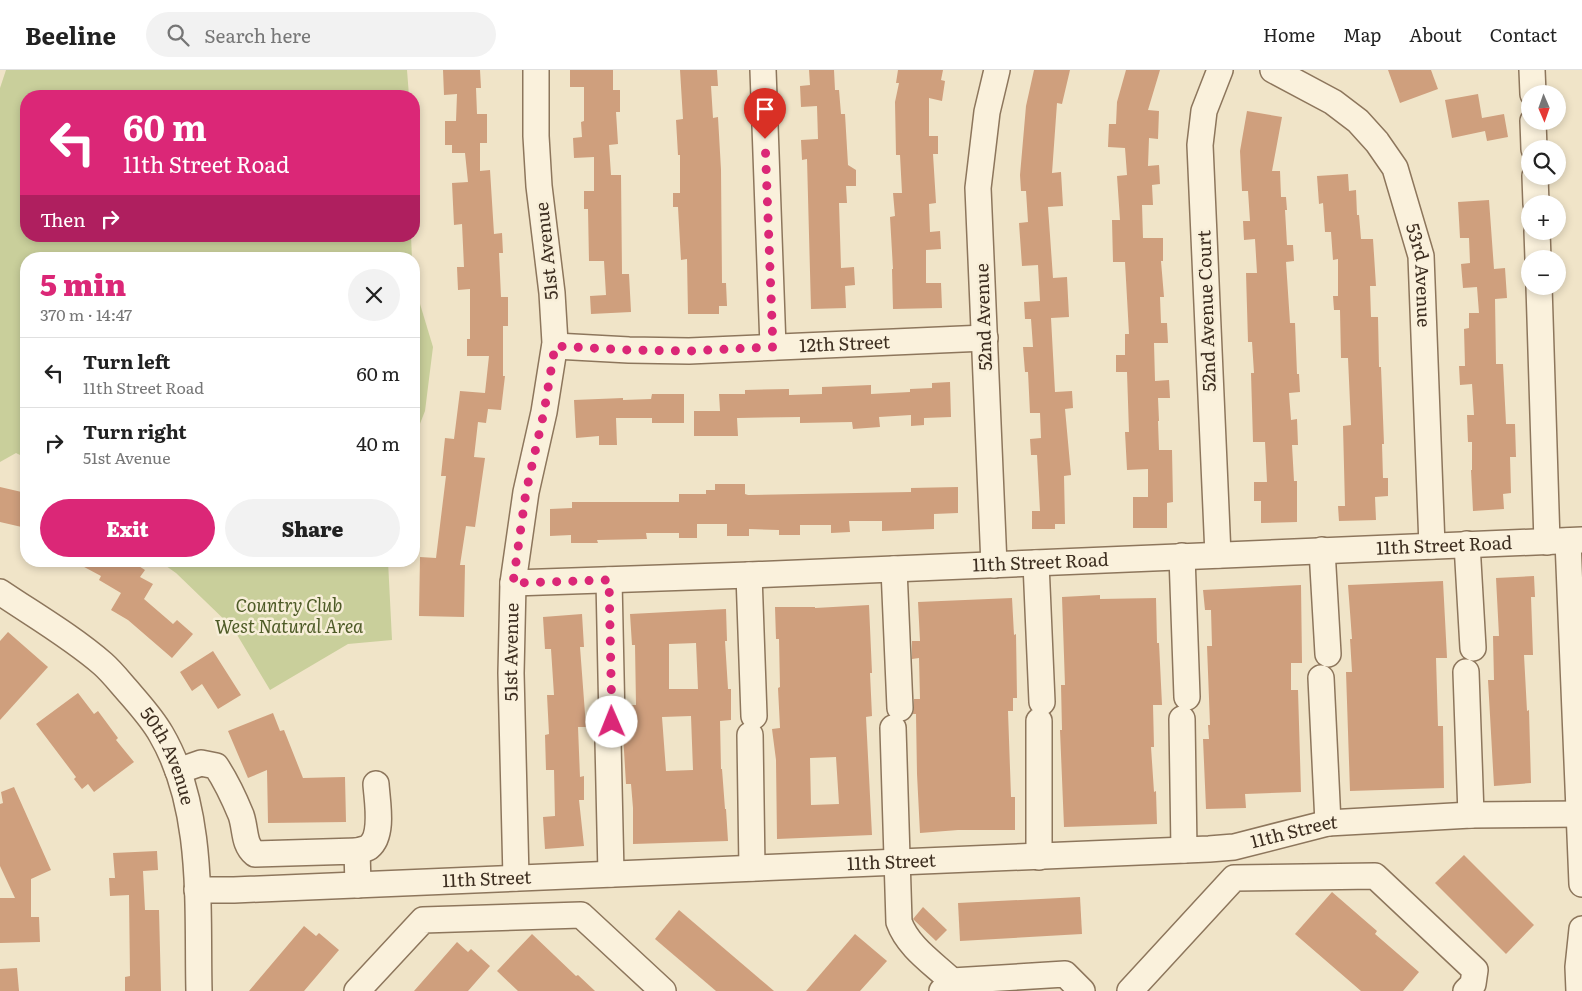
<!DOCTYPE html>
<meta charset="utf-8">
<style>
:root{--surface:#fff;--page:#f2f2f2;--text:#222;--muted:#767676;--line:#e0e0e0;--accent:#db2777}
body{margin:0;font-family:Literata,serif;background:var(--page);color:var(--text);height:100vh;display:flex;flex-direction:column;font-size:19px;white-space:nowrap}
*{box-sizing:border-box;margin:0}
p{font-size:16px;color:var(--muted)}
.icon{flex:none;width:28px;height:28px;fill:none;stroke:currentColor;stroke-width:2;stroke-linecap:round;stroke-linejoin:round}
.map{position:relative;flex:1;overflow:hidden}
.drawer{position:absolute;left:20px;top:182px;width:400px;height:315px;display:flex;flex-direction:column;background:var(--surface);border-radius:20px;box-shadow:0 2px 8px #0003}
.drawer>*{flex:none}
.banner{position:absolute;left:20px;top:20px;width:400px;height:152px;border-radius:20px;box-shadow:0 2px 8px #0003;background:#db2777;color:#fff;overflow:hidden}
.needle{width:32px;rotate:178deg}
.buttons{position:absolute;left:1521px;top:15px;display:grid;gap:10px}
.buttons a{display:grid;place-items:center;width:45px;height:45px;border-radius:50%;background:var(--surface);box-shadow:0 2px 8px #0003;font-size:25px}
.pin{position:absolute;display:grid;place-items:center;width:42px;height:42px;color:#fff;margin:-51px -21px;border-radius:50% 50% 50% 0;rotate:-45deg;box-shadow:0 0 5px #0007}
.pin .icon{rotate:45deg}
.me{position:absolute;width:55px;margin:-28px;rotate:359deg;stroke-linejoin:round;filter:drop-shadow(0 0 4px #0008)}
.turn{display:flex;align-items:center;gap:18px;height:105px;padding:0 20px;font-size:22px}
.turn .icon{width:65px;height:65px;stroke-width:2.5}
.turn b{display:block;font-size:35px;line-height:42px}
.then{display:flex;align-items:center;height:48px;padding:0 20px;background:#0003;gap:10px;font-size:19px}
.round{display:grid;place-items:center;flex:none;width:52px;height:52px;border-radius:26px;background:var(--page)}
.head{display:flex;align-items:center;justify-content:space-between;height:85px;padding:0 20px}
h1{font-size:30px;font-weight:800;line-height:38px;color:var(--accent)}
.button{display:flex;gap:10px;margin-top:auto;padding:10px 20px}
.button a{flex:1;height:58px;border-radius:30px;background:var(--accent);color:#fff;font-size:20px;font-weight:800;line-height:58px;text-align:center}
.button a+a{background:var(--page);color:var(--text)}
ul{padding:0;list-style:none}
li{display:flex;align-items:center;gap:15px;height:70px;padding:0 20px;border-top:1px solid var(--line)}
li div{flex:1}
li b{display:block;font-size:19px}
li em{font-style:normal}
header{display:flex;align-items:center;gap:30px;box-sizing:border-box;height:70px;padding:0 25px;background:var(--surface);border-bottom:1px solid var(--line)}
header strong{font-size:24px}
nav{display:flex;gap:28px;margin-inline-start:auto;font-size:18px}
.search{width:350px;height:45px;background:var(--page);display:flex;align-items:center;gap:12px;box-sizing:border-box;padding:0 18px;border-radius:28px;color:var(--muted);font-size:19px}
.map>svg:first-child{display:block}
.green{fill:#c9cf9b}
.building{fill:#cf9f7d;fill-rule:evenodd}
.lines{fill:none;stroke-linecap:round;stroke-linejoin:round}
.minor-casing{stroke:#8d765c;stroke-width:28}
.minor{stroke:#faf1dc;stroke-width:25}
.route{stroke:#db2777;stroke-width:9;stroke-dasharray:0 16.2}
.labels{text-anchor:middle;stroke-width:5;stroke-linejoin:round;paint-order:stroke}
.street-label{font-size:18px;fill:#3d2e20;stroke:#f7eed8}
.park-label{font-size:18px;font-style:italic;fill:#4d5a26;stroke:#f7eed8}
</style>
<header>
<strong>Beeline</strong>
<div class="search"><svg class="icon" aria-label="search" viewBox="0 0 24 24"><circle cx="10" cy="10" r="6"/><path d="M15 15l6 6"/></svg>Search here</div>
<nav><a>Home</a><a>Map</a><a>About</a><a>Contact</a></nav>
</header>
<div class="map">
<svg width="1582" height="921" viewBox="0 0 1582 921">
<rect width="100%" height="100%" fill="#f0e4c8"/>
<g class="green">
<polygon points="6,0 407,0 409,26 26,26 26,166 411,166 412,189 26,189 26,388 16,383 0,392 0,18"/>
<polygon points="414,214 433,277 425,341 414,369"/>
<polygon points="159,491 388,491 392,570 348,574 270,620 233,558 176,503"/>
</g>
<g class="building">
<polygon points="443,0 480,0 481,18 476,18 477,44 487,44 487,73 480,73 480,101 490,100 494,164 502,163 503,183 499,183 501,227 508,227 508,256 503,256 503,306 505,306 501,340 488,339 486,353 478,352 474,387 485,388 475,457 466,456 460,495 465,495 464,547 419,546 420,487 436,488 446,406 441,406 445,368 454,369 460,321 485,323 489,286 467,286 467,269 470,269 470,219 458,220 457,197 464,197 462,154 454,155 452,113 468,112 465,83 452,83 452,75 445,75 445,51 456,51 457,24 444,25"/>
<polygon points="570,0 613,0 613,20 620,20 620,42 616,42 618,74 609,75 611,105 621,105 622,204 629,204 631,242 591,244 590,226 606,225 604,191 589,191 588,139 584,139 584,121 594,121 594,87 574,88 573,68 582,67 581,52 584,51 584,17 570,17"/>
<polygon points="680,0 717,0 718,16 711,16 713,48 718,47 721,100 722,213 726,213 727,236 719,236 719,244 688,244 687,189 681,190 678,137 673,137 673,123 680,123 680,85 678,85 676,50 683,49"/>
<polygon points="809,0 834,0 835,20 839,20 841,44 845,44 848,95 856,100 856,116 846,116 847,133 839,133 841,198 854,197 855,215 845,216 846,238 811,239 807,89 802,90 801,70 818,69 817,36 801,37 800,16 810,15"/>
<polygon points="898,0 943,0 941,10 945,11 942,31 929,28 929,66 938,66 938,84 933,84 936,133 929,134 930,162 940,161 941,179 926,180 926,213 941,213 942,238 893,239 892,199 893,199 890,147 895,146 893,123 902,123 900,85 896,85 895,32 899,13 896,13"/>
<polygon points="1034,0 1070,0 1062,34 1057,33 1052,103 1061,102 1063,136 1048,137 1053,208 1067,207 1069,247 1051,248 1055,322 1072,321 1073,338 1065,339 1071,405 1064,406 1065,454 1055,454 1055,459 1032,459 1032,441 1040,441 1037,385 1031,385 1030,369 1041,368 1040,343 1030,343 1028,302 1025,302 1023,277 1033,277 1031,249 1025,249 1024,232 1040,231 1038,195 1022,196 1019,153 1028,152 1026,121 1021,121 1020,105 1026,36"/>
<polygon points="1126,0 1160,0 1148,40 1159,41 1158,69 1149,68 1148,96 1159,95 1160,114 1152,115 1153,135 1142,135 1143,168 1163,168 1163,191 1161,191 1164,227 1160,227 1161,253 1167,253 1168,273 1154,273 1155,311 1169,310 1170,328 1158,328 1159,351 1158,351 1159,380 1172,380 1173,432 1167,433 1167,458 1133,458 1133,427 1148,427 1148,399 1127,400 1125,362 1129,362 1127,302 1116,302 1116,285 1125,285 1125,264 1129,264 1125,192 1113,192 1112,150 1120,150 1117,106 1127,105 1125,78 1108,77 1109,54 1116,54 1117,32"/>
<polygon points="1388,0 1431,0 1438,19 1400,33"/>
<polygon points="1478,24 1482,48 1504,44 1508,67 1487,71 1485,61 1452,68 1445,30"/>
<polygon points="1247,41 1282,47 1272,101 1280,101 1281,127 1286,127 1287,140 1285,140 1287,175 1293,175 1294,191 1286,192 1290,253 1295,253 1297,304 1299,304 1300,322 1289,323 1291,350 1297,349 1298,375 1292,375 1294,411 1297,411 1297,452 1261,453 1261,431 1254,431 1254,412 1267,412 1265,372 1253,372 1251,303 1254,303 1252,272 1248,272 1246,203 1257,203 1255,169 1244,170 1243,151 1250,151 1248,121 1242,121 1240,81"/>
<polygon points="1348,104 1349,121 1356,120 1357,145 1359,145 1361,169 1373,169 1376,216 1370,216 1371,247 1378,247 1379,297 1381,297 1384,374 1382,374 1383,408 1388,408 1388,426 1375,427 1376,450 1339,451 1338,436 1345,436 1343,356 1351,355 1348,288 1341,288 1340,240 1334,240 1333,226 1338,226 1338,189 1333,190 1331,162 1325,162 1323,133 1319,134 1317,106"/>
<polygon points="1489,130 1494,199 1505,198 1507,228 1495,229 1496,294 1503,294 1506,354 1515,354 1516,387 1510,387 1511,423 1503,424 1504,439 1473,441 1471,400 1472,400 1472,372 1468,372 1467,345 1474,345 1472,314 1460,315 1459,296 1465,296 1464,259 1469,258 1469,243 1479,243 1477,217 1463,218 1461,194 1470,193 1469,168 1460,168 1458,132"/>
<polygon points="950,312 951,347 924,348 924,355 911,356 911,345 879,347 880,357 853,359 852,352 800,353 800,347 737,348 738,366 694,366 694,341 720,341 719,324 745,324 745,320 789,319 789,325 822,324 822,317 871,315 871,324 910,322 910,319 932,318 932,313"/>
<polygon points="652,324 684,324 684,353 652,353 652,348 616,348 617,375 599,375 599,366 576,368 574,330 623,328 623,330 651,329"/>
<polygon points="715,414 745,414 745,424 748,425 911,422 911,418 958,417 958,443 934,444 934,459 882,461 882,451 849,451 850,462 831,463 831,455 800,455 800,465 779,465 779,460 749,459 749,466 727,466 727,454 697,454 697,468 679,468 679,463 646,463 647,469 597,470 598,473 571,473 571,465 550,466 550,439 572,438 572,432 679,432 679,424 706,424 706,420 715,420"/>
<polygon points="0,417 26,423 26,458 0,452"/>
<polygon points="73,491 131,491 145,500 140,507 153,514 144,529 173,554 177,550 193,564 172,588 128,550 111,540 121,523 99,510 101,506"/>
<polygon points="1534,506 1535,527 1531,527 1533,585 1524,585 1527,641 1529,640 1531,713 1494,716 1488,610 1494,610 1493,566 1499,566 1496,508"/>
<polygon points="1443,511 1447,588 1436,588 1438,656 1443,656 1444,718 1350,721 1346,602 1352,602 1350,569 1352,569 1348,515"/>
<polygon points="1301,515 1302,593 1291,593 1291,620 1298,620 1301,722 1245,724 1246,738 1206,739 1203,669 1209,669 1208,655 1210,655 1207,576 1212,576 1211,540 1205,540 1203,520"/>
<polygon points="1100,525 1100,529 1156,528 1157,573 1159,573 1162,635 1153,635 1154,677 1151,677 1154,722 1156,721 1157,754 1064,757 1060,660 1062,660 1061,615 1065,615 1062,527"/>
<polygon points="1012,528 1014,565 1016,564 1017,628 1013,628 1013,641 1008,641 1011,727 1015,727 1015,760 958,760 920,763 917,704 916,644 913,644 914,629 920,629 919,588 912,589 912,571 920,571 918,532"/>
<path d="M869,535L872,603H870L872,646L866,647L872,765L777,769L776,690L772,659L780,658L778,618L780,617L779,569H776L775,537H815V538ZM836,687L839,734L811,735L810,688Z"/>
<path d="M726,539L727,571H725L728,619H731V650L720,651L721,699H722L725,739H726L728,771L633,774V738L631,714H626L623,664H631V635H636L635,575H632L630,544ZM696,573L698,619H669V574ZM691,646L693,700L666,701L662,647Z"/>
<polygon points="582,544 584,577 580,577 586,657 578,657 580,707 584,706 584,730 579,730 584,776 545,779 543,747 555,746 554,700 546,700 545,665 549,664 547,625 554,625 551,579 545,579 543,547"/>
<polygon points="8,562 48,597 0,650 0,571"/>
<polygon points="213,581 241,625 218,639 202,614 192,621 180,602"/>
<polygon points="78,623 94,644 98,641 118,668 116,670 134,692 94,722 88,714 82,719 74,709 76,707 36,654"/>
<polygon points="273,643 280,661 284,660 303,708 345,707 346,752 268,753 267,700 248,708 228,661"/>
<polygon points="14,717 51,800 31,809 31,847 39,847 40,872 0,873 0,828 15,828 0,796 0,734 3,733 1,722"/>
<polygon points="157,781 158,800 143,801 145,840 159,840 161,921 125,921 125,907 130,906 129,825 110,826 109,808 115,808 113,783"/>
<polygon points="1464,785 1534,855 1506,884 1435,813"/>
<polygon points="1332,822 1377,861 1375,864 1419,902 1403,921 1361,921 1295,864"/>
<polygon points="1080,827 1082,864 960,871 958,833"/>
<polygon points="923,837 947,860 936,871 913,849"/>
<polygon points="679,840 774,921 716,921 655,869"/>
<polygon points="304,856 316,866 319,863 339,880 304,921 249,921"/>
<polygon points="532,864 576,906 578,905 595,921 518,921 497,901"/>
<polygon points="855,864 887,891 860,921 806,921"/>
<polygon points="457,872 468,882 471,879 490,896 468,921 414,921"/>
<polygon points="17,898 19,921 0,921 0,899"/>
</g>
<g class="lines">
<defs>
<g id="minor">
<polyline points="763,0 773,277"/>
<path id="s1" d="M1273,0L1333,32L1358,51L1377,72L1395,98L1421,186L1432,476"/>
<polyline points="1532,0 1533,24"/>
<polyline points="1533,51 1534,79"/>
<polyline points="1535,106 1536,134"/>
<polyline points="1537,161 1538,189"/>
<polyline points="1539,216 1547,472"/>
<path id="s2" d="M555,276L629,280L689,281L985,268"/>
<polyline points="1568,471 1582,814"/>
<polyline points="1467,474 1473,578"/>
<polyline points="1322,480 1328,584"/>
<polyline points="1218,485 1200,75 1204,41 1220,0"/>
<polyline points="1182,486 1187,627"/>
<polyline points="1036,493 1042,632"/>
<polyline points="994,495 978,118 987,42 997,0"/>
<polyline points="894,499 900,638"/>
<polyline points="749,505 754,646"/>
<polyline points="609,510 612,652"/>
<path id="s3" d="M513,513L749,505L1582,470"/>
<path id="s4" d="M0,522C34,545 72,567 103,594C111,601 119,611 126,619C138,633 152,648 161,664C205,739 197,838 199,921"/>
<polyline points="1466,602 1471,745"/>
<polyline points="1321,608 1328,753"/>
<polyline points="1182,649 1184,780"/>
<polyline points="1039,651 1039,787"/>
<path d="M893,658L899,852C908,877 933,893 952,911"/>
<polyline points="750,665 752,798"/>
<polyline points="608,671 611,804"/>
<path d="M178,701L201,693L216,696C226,711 234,728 241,745C246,759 243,774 255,784L357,781L358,815"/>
<path d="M357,781C361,780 366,779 369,777C384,765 377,731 376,714"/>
<path id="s5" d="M516,808L511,603L513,513L526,422L544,342L555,273L552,223L539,116L536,66V0"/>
<path id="s6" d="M197,820H234L1209,779L1234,777L1328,753L1471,745L1582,744"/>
<polyline points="357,921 423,850 581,845 663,921"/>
<polyline points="942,921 952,911 1065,904 1082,921"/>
<polyline points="1130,921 1234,808 1375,806 1475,900 1473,914 1466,921"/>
<polyline points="1579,921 1578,897 1582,859"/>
</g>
</defs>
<use href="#minor" class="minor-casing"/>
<use href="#minor" class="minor"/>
</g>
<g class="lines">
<polyline class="route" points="612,652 609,510 513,513 526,422 544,342 555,276 629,280 689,281 773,277 765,69"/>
</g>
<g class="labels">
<g class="street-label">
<text transform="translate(547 181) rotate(-96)" y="6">51st Avenue</text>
<text dy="6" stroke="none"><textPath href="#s1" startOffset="270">53rd Avenue</textPath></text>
<text transform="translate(1207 241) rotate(-92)" y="6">52nd Avenue Court</text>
<text transform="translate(984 247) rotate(-92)" y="6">52nd Avenue</text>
<text dy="6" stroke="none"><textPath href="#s2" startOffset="290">12th Street</textPath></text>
<text dy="6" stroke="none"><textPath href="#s3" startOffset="932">11th Street Road</textPath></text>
<text dy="6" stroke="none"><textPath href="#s3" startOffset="528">11th Street Road</textPath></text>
<text dy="6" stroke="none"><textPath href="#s5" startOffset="226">51st Avenue</textPath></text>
<text dy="6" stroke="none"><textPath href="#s4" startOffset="240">50th Avenue</textPath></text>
<text dy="6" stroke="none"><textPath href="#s6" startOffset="1100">11th Street</textPath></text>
<text dy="6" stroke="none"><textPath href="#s6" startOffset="695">11th Street</textPath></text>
<text dy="6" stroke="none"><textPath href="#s6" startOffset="290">11th Street</textPath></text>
</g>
<g class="park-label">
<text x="289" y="542">Country Club<tspan x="289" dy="21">West Natural Area</tspan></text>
</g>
</g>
</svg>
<div class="buttons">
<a><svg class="needle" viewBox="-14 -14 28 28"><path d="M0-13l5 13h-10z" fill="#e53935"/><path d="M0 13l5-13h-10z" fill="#767676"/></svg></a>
<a><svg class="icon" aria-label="search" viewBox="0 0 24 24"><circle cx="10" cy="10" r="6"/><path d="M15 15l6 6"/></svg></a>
<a>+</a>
<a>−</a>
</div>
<div class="pin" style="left:765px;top:69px;background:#d93025"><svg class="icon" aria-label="arrive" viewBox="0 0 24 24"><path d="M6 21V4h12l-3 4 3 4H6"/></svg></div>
<svg class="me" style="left:612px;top:652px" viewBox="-20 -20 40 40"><circle r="19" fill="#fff"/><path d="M0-13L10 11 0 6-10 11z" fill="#db2777"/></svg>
<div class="banner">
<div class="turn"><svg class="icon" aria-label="left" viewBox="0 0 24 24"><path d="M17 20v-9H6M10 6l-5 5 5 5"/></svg><div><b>60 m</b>11th Street Road</div></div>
<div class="then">Then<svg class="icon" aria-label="right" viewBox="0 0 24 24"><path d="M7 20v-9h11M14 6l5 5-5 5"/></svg></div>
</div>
<section class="drawer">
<div class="head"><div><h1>5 min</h1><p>370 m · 14:47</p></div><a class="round"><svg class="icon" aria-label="close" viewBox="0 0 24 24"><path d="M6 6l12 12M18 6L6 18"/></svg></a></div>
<ul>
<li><svg class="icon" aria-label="left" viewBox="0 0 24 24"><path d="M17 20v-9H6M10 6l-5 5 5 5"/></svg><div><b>Turn left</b><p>11th Street Road</p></div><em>60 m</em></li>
<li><svg class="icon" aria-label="right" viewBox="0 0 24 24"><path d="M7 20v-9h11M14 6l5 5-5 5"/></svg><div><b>Turn right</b><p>51st Avenue</p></div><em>40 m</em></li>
</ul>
<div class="button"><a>Exit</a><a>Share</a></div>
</section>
</div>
